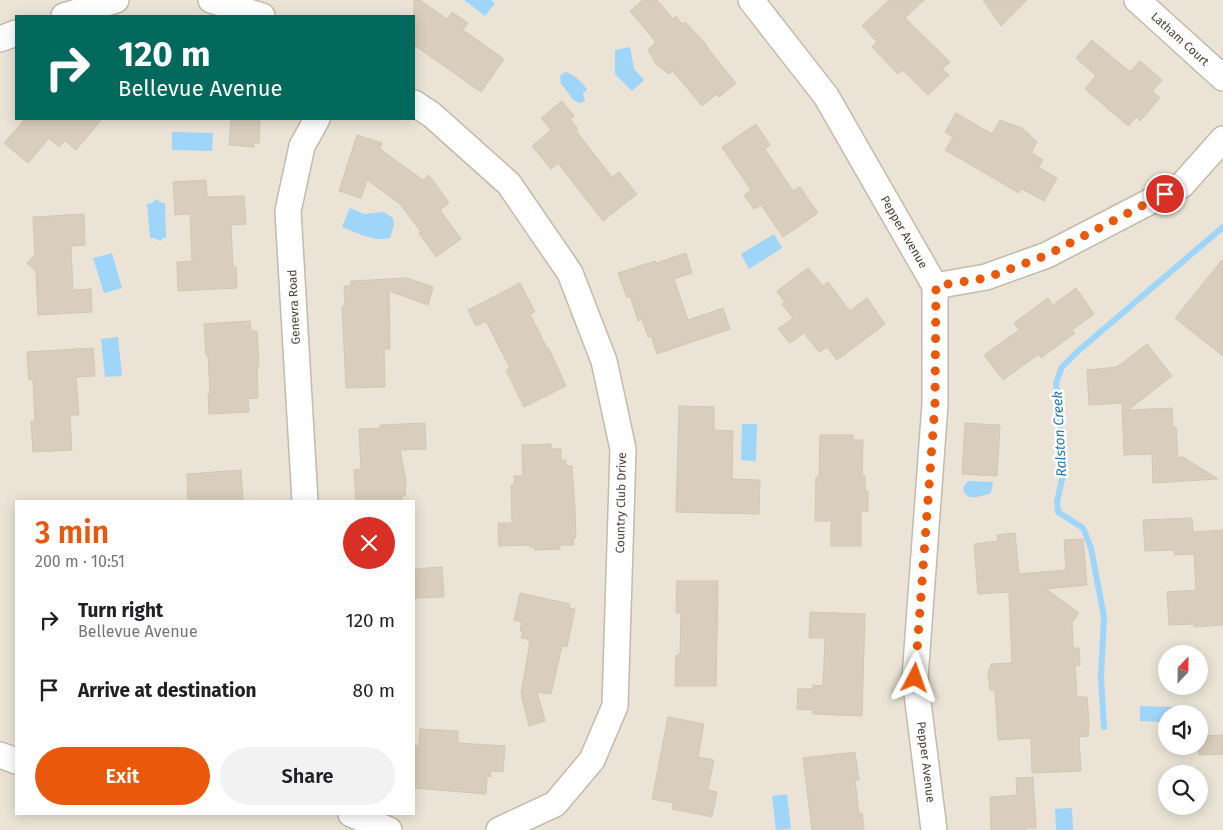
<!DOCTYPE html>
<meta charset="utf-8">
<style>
:root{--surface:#fff;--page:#f2f2f2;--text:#202124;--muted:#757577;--accent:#ea580c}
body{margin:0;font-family:"Fira Sans",sans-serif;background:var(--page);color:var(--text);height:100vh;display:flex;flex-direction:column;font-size:19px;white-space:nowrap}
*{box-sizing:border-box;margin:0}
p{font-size:16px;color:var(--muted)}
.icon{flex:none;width:28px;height:28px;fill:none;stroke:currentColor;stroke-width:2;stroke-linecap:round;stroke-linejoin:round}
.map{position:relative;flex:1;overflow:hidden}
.sheet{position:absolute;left:15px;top:500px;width:400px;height:315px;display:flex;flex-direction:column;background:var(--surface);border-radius:0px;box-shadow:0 2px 12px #0003}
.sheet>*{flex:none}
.banner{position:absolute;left:15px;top:15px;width:400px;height:105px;border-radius:0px;box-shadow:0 2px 12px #0003;background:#00695c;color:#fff;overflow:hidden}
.needle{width:32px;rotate:22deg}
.fabs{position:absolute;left:1158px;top:645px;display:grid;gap:10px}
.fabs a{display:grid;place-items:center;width:50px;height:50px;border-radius:50%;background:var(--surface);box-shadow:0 2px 12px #0003;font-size:25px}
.pin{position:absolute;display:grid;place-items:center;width:42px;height:42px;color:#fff;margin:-21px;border:2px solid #fff;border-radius:50%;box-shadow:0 1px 5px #0007}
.me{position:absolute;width:55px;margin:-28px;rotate:4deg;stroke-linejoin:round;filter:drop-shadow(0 0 4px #0008)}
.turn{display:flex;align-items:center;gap:18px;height:105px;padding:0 20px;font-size:22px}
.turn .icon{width:65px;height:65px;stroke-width:2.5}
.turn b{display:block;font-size:35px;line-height:42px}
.round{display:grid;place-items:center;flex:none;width:52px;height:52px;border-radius:26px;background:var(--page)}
.summary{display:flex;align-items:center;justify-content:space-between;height:85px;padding:0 20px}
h1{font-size:30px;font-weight:600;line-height:38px;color:var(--accent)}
.cta{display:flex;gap:10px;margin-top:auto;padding:10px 20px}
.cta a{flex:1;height:58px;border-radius:30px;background:var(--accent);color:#fff;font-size:20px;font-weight:600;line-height:58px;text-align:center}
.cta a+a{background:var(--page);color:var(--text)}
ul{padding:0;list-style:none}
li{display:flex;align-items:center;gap:15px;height:70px;padding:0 20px}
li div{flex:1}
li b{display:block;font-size:19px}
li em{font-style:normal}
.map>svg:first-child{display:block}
.residential{fill:#ebe4d6;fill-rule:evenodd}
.water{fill:#9fd5f9}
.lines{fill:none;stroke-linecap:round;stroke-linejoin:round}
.stream{stroke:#9fd5f9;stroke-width:6}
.building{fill:#d9cebd;stroke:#d5c6af}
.minor-casing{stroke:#c3baaa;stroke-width:28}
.minor{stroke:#fff;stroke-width:25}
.route{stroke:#ea580c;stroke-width:9;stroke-dasharray:0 16.2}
.labels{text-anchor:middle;stroke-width:5;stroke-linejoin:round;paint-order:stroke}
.street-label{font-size:12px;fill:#4b4336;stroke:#fff}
.water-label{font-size:14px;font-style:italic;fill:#207bbc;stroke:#fff}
</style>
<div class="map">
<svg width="1223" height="830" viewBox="0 0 1223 830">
<rect width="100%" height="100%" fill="#f6f2e9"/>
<path class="residential" d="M0,0H1223V830H0ZM16,16H414V119H16ZM16,501H414V814H16ZM1166,654H1199V686H1166ZM1166,714H1199V746H1166ZM1166,774H1199V806H1166Z"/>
<g class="water">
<polygon points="464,0 491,0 495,3 485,16"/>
<polygon points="630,47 634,69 644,80 632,91 615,74 615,50"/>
<path d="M565,72C572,73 585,84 587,90L583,93L585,101L579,103C569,99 568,90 561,84L560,76Z"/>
<polygon points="172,132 213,133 212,151 172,150"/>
<polygon points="156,199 162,203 165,203 166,238 163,238 160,241 154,238 150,238 147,204 152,203"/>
<path d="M350,208L364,214L384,212L393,218L394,225L390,238C373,242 358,233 342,227Z"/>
<polygon points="774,234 782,248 749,269 741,254"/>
<polygon points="112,253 122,288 104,293 93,258"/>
<polygon points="118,337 122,376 105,377 101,339"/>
<polygon points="742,424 757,424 756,461 741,460"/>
<path d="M968,481L993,482L991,493C984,495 969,502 964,492C962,487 965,484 968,481Z"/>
<polygon points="1140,706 1175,707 1175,714 1166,714 1166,722 1140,721"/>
<polygon points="787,794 791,829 776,830 772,796"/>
<polygon points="1072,808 1073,830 1056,830 1055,809"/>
</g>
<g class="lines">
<polyline class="stream" points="1104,727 1101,677 1104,617 1091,548 1083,528 1058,512 1057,502 1064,470 1056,383 1062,367 1077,352 1223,227"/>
</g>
<g class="building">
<polygon points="414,0 420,0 447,19 452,12 468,23 463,30 504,59 481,92 414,45"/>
<polygon points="643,0 657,0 673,19 676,16 682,24 685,22 705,43 709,50 736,83 719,97 717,94 702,106 673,71 669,74 656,64 648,50 656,42 630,11"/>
<polygon points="889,0 924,0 905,18 950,62 942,69 949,75 928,95 903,70 898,74 872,47 877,42 862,26"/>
<polygon points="983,0 1027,0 1001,26"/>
<polygon points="1092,40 1130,72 1140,61 1162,80 1152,91 1160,98 1140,121 1136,117 1128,126 1085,89 1096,76 1076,58"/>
<polygon points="562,101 574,116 570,119 578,129 576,131 612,177 619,172 637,194 603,221 558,163 551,169 532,146 551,130 541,118"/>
<polygon points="956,113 992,134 1000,120 1022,128 1030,135 1037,142 1031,153 1043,160 1038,167 1057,178 1044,201 1022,189 1019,193 945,150 953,137 945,132"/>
<polygon points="25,119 102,119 76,150 65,141 59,147 49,138 28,163 4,143"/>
<polygon points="231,119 260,119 259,143 254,143 254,147 229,145"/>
<polygon points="756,124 770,145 765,149 793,191 800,187 818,213 783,237 761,205 754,209 744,195 751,190 722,147"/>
<polygon points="357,135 382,143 380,149 423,180 429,175 449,203 440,210 461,239 436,257 419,233 421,232 400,204 367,180 361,198 339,191"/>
<polygon points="206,180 207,197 244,196 246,224 231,225 233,267 236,267 237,288 178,291 177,262 192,261 190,214 175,215 173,182"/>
<polygon points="84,214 85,245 71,246 73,290 91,289 92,312 38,315 36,271 27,263 35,255 33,217"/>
<polygon points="686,253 692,273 674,279 688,320 723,308 730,329 657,354 651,336 648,337 642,319 638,321 630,296 627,298 618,273 655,261 656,263"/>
<polygon points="1223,259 1223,356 1175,318"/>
<polygon points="808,268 823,286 828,282 850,311 867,298 885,324 837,360 827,347 819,352 804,333 790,343 778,329 793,318 782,304 785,303 777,291"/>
<polygon points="407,278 433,287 428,305 389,291 390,349 384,349 385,387 346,388 342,306 345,306 344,286 351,286 351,281"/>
<polygon points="520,283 535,312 530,314 547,348 548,347 566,386 524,407 506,370 510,368 486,321 476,326 468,310"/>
<polygon points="1076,288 1094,314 1072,330 1075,333 1041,358 1039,354 1003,380 984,355 1019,330 1014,323 1048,298 1053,305"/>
<polygon points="250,321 251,331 257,331 259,366 257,366 258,398 248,399 249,412 209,414 208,394 210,394 208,355 206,356 204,324"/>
<polygon points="1147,344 1172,376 1128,410 1172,408 1173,427 1176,427 1178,458 1183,457 1218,479 1153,483 1152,454 1124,455 1122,403 1089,405 1087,370 1117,367"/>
<polygon points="93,348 95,376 76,377 79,415 70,415 72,450 33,452 31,421 35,421 33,379 29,380 27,352"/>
<polygon points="679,406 714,407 714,430 733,431 732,479 760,480 759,514 676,512"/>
<polygon points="425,423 426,449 400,450 406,481 405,496 401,496 402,501 356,501 354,470 361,469 359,429 380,428 380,425"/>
<polygon points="965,423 1000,425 997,476 962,474"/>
<polygon points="820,435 853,435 853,440 863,440 862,475 865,476 865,491 868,491 868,511 861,511 861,546 831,546 831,521 815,521 816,477 819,477"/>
<polygon points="551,444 551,449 561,449 561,460 566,460 566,466 572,466 575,510 576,538 573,538 574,545 560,545 560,549 535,550 534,547 530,547 529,545 499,546 498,523 512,523 511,485 514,485 514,476 523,476 522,445"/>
<polygon points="241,470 243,501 188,501 187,474"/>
<polygon points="1192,518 1193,532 1223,530 1223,625 1194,627 1194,624 1169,625 1167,592 1196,590 1194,554 1174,555 1174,550 1145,551 1143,520"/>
<polygon points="1015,533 1019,574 1066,570 1064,540 1083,539 1087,585 1046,589 1079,613 1072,622 1073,648 1079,648 1080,665 1075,666 1077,697 1087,697 1089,723 1088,736 1079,737 1081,771 1032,773 1031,738 998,740 995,690 990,690 988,673 991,664 1012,663 1009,592 978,594 974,544 998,541 997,535"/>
<polygon points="442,567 444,597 414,598 414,569"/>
<polygon points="677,581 718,581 716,686 675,686 676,655 680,655 681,613 676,613"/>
<polygon points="520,593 570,604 569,608 575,609 567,647 562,646 551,694 537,692 545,721 529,726 521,694 530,642 528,642 528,639 521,638 523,632 520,631 522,622 514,620"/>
<polygon points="810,612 865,614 862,716 813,714 813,710 797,709 798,689 813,689 813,685 823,686 825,638 809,638"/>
<polygon points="668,717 704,724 698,757 714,760 708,790 717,792 712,817 672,809 673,803 652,799"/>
<polygon points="420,729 458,731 458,743 505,746 503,772 491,771 490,777 487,776 486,794 414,788 414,746 419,746"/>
<polygon points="1223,735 1223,754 1199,755 1199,736"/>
<polygon points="855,752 859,780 855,780 859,814 862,813 864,830 812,830 803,758"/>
<polygon points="1033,777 1036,828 1026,828 1026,830 991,830 990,797 1017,795 1016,778"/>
</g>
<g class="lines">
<defs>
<g id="minor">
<polyline points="211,0 262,16"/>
<polyline points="751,0 826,96 935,286 935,404 915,678 934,830"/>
<polyline points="1137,0 1223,78"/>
<polyline points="64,16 116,0"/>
<polyline points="0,39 16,33"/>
<polyline points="414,103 432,115 509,184 570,273 604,361 623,449 615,706 592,760 555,804 499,830"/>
<polyline points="935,286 986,277 1047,255 1182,185 1223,139"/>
<polyline points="305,501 288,211 302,146 317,119"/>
<polyline points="0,755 16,761"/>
<polyline points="351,814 389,830"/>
</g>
</defs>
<use href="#minor" class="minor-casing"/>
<use href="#minor" class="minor"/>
</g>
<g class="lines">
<polyline class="route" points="915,678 935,404 936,286 986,278 1047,255 1165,194"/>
</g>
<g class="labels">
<g class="street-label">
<text transform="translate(1180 39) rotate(42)" y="4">Latham Court</text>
<text transform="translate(904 232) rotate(60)" y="4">Pepper Avenue</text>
<text transform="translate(294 307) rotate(-93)" y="4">Genevra Road</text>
<text transform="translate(621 503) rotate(-89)" y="4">Country Club Drive</text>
<text transform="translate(926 762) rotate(83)" y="4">Pepper Avenue</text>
</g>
<g class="water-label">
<text transform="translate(1059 434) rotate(-93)" y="5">Ralston Creek</text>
</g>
</g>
</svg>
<div class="fabs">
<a><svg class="needle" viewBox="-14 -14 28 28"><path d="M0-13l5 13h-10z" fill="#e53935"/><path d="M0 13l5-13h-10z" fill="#757577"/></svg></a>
<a><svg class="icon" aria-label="sound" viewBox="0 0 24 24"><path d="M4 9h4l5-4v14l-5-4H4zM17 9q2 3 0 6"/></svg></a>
<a><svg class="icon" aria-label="search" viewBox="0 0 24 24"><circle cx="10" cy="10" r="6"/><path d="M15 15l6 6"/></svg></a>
</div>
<div class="pin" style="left:1165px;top:194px;background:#d93025"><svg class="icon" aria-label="arrive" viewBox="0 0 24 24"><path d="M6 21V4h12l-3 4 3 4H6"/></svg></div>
<svg class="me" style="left:915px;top:678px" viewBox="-20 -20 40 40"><path d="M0-17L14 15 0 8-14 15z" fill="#ea580c" stroke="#fff" stroke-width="4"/></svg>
<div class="banner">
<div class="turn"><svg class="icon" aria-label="right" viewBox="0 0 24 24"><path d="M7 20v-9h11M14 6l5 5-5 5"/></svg><div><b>120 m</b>Bellevue Avenue</div></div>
</div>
<section class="sheet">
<div class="summary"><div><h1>3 min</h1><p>200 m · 10:51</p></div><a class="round" style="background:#d93025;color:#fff"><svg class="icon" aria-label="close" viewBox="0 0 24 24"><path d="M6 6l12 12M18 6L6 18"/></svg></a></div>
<ul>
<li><svg class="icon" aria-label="right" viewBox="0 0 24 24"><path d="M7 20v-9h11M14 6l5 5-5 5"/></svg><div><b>Turn right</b><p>Bellevue Avenue</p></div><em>120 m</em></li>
<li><svg class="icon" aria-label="arrive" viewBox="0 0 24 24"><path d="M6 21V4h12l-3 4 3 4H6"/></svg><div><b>Arrive at destination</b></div><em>80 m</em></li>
</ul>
<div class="cta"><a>Exit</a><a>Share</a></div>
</section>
</div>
